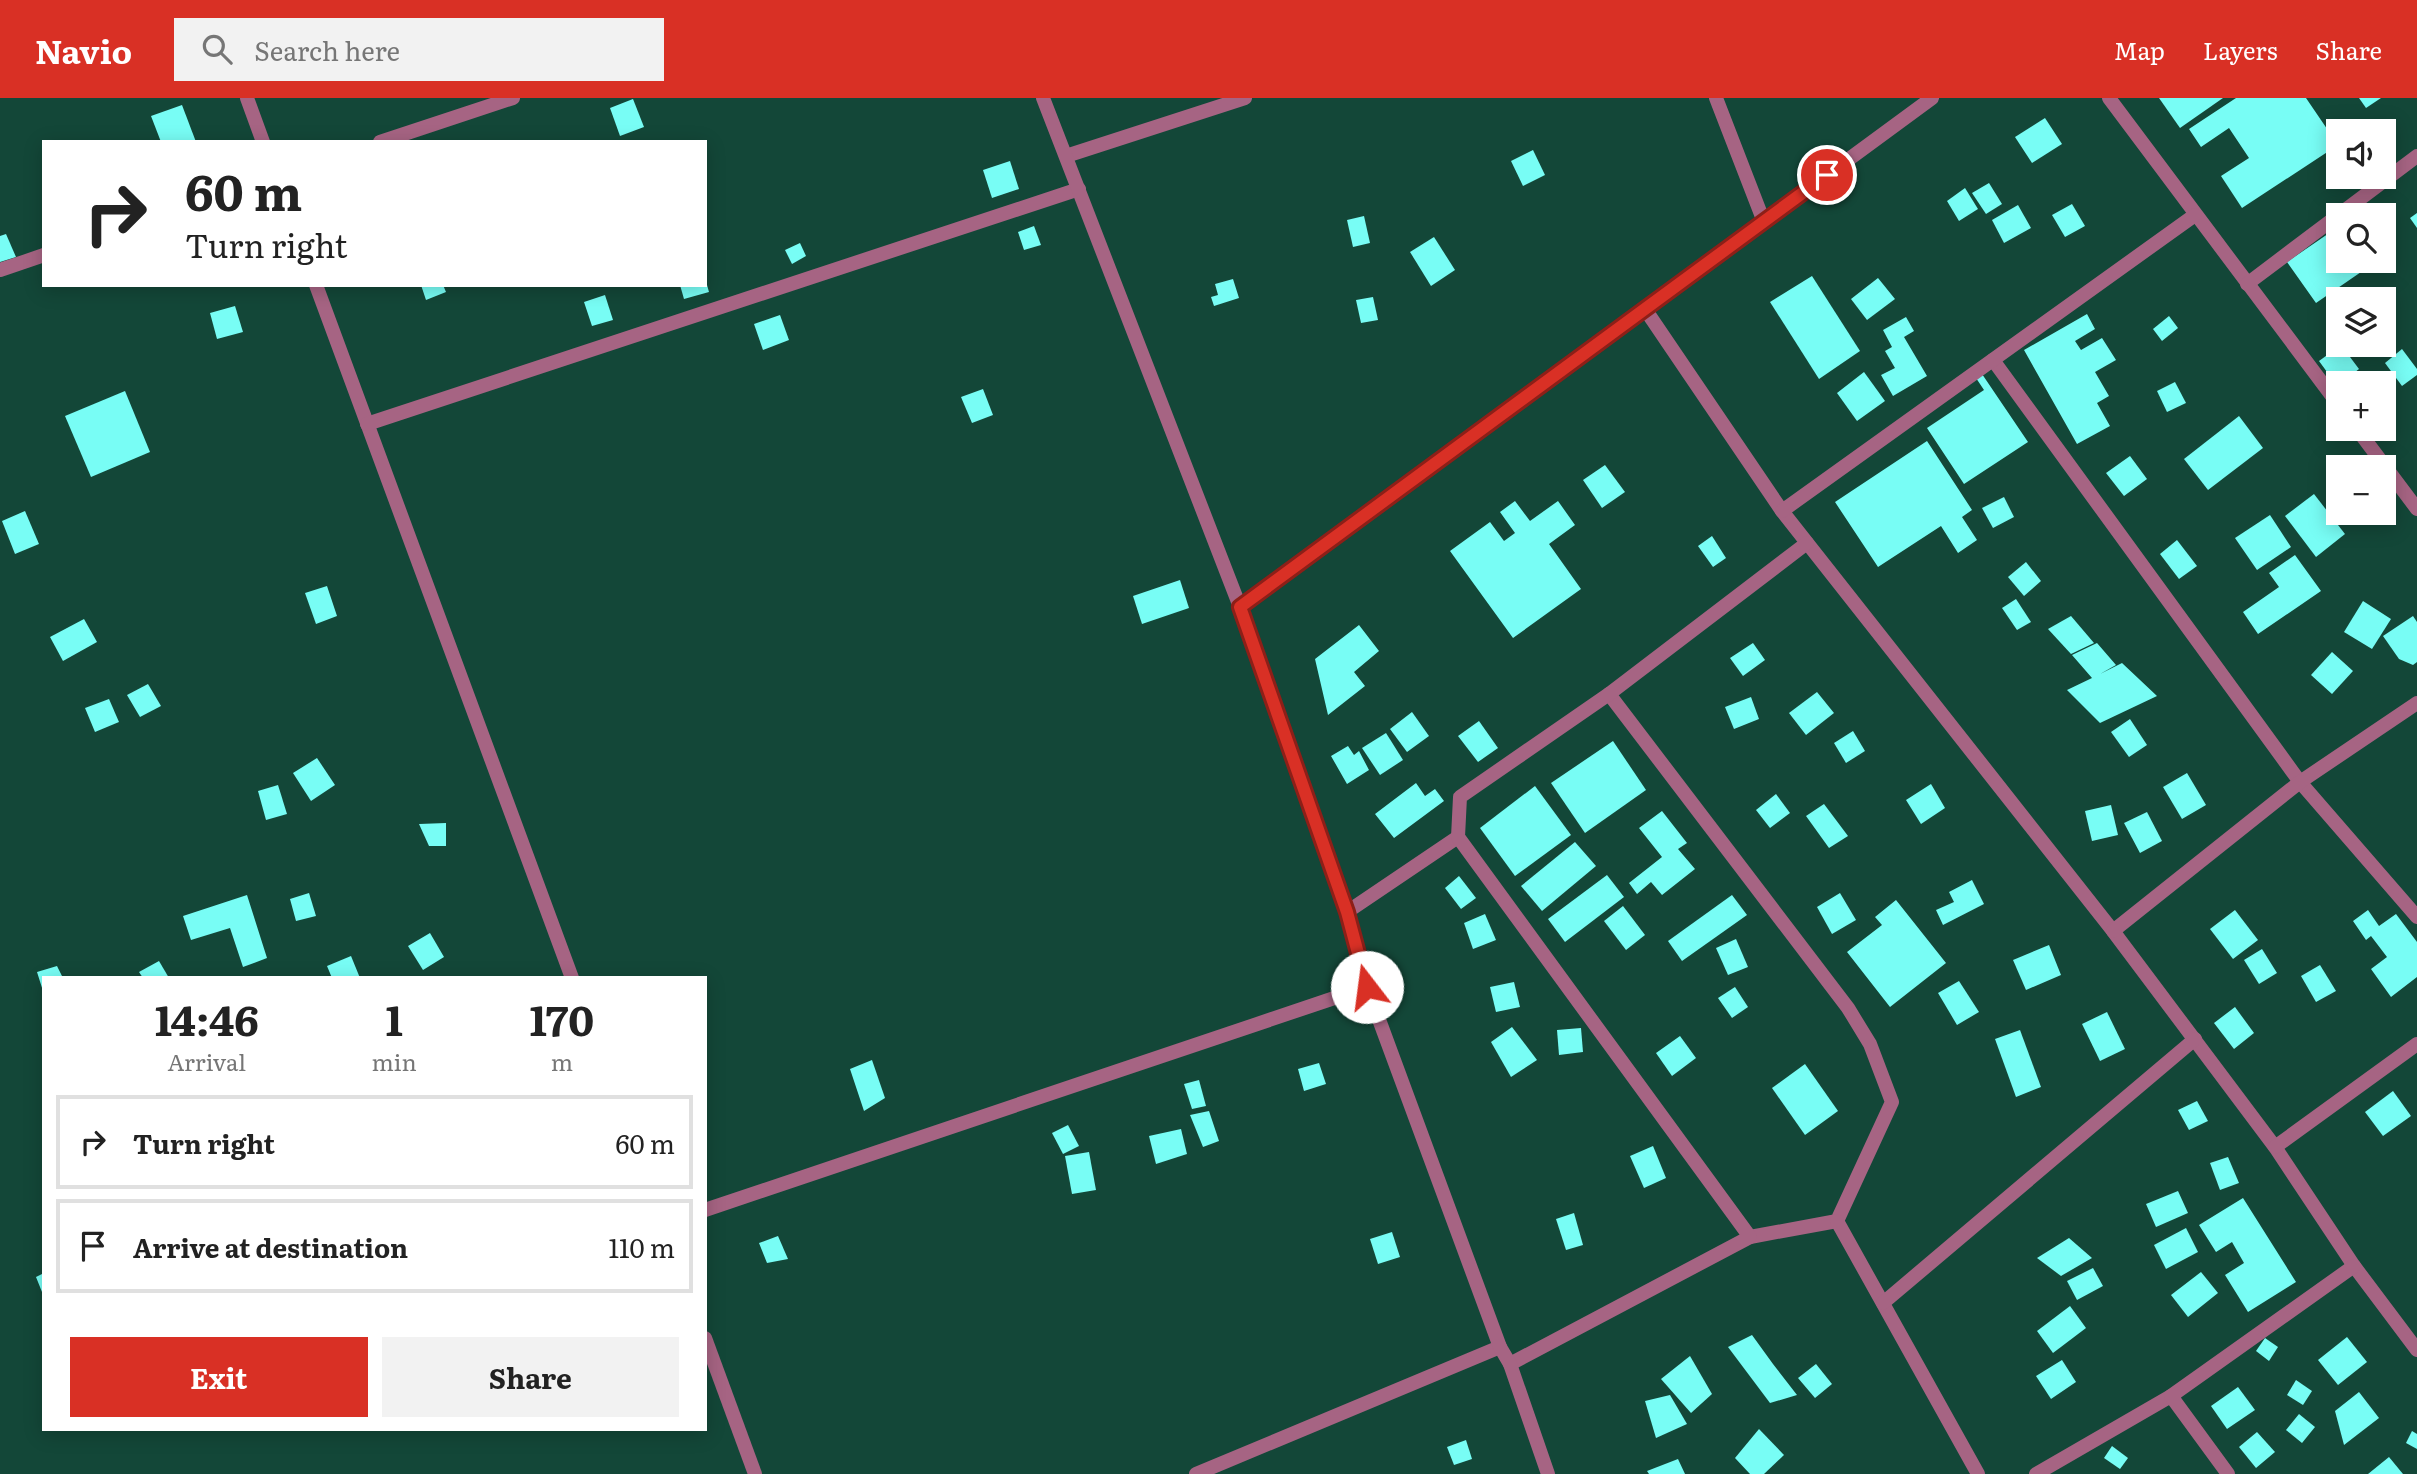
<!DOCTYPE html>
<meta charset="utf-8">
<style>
:root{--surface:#fff;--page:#f2f2f2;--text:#222;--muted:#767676;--line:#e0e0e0;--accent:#d93025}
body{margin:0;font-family:Literata,serif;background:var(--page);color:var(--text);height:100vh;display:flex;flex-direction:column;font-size:26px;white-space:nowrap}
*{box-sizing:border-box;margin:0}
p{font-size:23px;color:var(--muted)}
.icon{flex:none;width:38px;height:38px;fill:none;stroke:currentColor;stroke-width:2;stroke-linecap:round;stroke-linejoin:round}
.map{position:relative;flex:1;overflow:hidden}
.details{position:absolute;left:42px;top:878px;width:665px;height:455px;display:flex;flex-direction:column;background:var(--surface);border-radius:0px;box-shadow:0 4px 18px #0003}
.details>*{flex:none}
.guide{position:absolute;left:42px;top:42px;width:665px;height:147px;border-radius:0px;box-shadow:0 4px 18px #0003;background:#fff;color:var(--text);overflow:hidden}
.tools{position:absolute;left:2326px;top:21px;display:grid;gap:14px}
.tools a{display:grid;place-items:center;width:70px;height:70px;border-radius:0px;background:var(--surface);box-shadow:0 4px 18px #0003;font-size:35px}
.pin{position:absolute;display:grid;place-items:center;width:60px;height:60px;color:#fff;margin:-30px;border:4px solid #fff;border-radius:50%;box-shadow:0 2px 7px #0007}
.me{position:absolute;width:77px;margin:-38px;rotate:345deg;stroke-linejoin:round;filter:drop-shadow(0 0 5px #0008)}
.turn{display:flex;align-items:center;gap:24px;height:147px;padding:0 28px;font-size:32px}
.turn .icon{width:91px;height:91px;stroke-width:2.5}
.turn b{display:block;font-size:49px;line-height:60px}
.eta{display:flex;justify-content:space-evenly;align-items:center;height:119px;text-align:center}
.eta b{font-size:42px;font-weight:700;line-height:49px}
.button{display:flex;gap:14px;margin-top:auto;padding:14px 28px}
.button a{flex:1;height:80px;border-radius:0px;background:var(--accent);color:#fff;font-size:28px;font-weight:700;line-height:80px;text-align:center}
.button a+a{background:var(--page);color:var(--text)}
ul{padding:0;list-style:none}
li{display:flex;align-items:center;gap:21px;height:94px;margin:0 14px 10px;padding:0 14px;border:4px solid var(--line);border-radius:0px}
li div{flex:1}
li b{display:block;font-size:26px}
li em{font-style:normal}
header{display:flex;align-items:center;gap:42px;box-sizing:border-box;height:98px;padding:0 35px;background:var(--accent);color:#fff}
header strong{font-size:33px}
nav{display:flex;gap:38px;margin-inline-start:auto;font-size:24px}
.search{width:490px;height:63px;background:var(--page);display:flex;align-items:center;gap:18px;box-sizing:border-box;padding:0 24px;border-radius:0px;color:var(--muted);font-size:26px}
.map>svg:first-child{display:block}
.building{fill:#78fdf5}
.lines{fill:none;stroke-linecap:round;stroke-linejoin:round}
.minor{stroke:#a66483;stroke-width:14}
.tertiary{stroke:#a66483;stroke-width:14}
.route-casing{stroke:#8d1f18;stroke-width:18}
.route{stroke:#d93025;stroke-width:12}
</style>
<header>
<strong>Navio</strong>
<div class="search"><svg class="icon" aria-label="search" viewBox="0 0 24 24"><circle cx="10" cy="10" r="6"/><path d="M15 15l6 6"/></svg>Search here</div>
<nav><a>Map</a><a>Layers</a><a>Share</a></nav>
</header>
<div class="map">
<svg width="2417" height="1376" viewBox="0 0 2417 1376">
<rect width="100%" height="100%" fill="#134738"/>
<g class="building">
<polygon points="2159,0 2223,0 2180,30"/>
<polygon points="2236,0 2306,0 2338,47 2242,110 2221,78 2249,60 2229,30 2201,49 2189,31"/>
<polygon points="2359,0 2381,0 2366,10"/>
<polygon points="633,1 644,29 620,38 610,10"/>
<polygon points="182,7 196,44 161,44 151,18"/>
<polygon points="2045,20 2062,46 2032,65 2015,39"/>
<polygon points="1533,52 1545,77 1523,88 1511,63"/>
<polygon points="1010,63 1019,91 992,100 983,72"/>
<polygon points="1989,85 2002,106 1986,116 1972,95"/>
<polygon points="1965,90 1978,111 1959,123 1947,103"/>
<polygon points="2072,106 2085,128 2065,139 2052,117"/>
<polygon points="2018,107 2031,130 2004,145 1992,122"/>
<polygon points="2417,115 2417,130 2410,120"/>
<polygon points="1364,118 1370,145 1353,149 1347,122"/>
<polygon points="1034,128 1041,147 1024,152 1018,134"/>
<polygon points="2338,129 2338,163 2377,163 2316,205 2287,164"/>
<polygon points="6,136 16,159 0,164 0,138"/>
<polygon points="1434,139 1455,172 1431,188 1410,154"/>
<polygon points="800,145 806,158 792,166 785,152"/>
<polygon points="1812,178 1860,253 1819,281 1770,204"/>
<polygon points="1878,180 1895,201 1867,222 1851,201"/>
<polygon points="1233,181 1239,200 1214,208 1211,199 1218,197 1215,186"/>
<polygon points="421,187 443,187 446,194 426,202"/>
<polygon points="680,187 707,187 709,194 684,201"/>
<polygon points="605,197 613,222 592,228 584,204"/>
<polygon points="1373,199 1378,222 1361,225 1356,202"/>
<polygon points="235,208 243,234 217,241 210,215"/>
<polygon points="2384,209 2390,219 2384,224"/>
<polygon points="2087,216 2095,231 2075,243 2081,252 2102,240 2116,262 2095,274 2109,298 2097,305 2110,328 2077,346 2024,252"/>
<polygon points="780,217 789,242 763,252 754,226"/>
<polygon points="2169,218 2178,230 2162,243 2153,231"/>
<polygon points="1906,219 1914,233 1904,239 1927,278 1893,298 1881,277 1895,270 1885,253 1892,249 1883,232"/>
<polygon points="2341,247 2359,271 2341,285 2338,285 2338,289 2319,263"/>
<polygon points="2402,251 2417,271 2417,277 2402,288 2385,265"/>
<polygon points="1864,274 1885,303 1857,323 1837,295"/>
<polygon points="1982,276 2028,344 1964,386 1927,330 1984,292 1976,280"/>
<polygon points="2175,284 2186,305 2167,314 2157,293"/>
<polygon points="983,291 993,317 972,325 961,299"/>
<polygon points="125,293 150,354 91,379 65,318"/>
<polygon points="2239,318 2263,350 2208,392 2184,361"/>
<polygon points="1927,343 1972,412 1962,419 1977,442 1958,455 1941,428 1878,469 1835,404"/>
<polygon points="2130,358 2147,381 2124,398 2106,375"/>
<polygon points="1605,367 1625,394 1602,410 1583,382"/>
<polygon points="2314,396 2345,436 2316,459 2285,418"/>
<polygon points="2004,399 2014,419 1993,430 1982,410"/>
<polygon points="1515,403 1530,423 1558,403 1575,427 1549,446 1581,491 1513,540 1450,453 1490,424 1504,443 1515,435 1500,414"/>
<polygon points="25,413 39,446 15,456 2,423"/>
<polygon points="2270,417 2291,449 2257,472 2235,440"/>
<polygon points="1712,438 1726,460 1713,469 1698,448"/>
<polygon points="2177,442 2197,468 2179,481 2160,456"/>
<polygon points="2295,457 2321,493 2258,536 2243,514 2279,489 2269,475"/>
<polygon points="2026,464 2041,483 2024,498 2008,479"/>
<polygon points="1180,482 1189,510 1142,526 1133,498"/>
<polygon points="327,488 337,518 316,526 305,495"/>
<polygon points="2016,501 2031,524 2017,532 2002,510"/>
<polygon points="2363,503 2391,521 2372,551 2344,534"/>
<polygon points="2071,518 2094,545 2071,556 2048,531"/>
<polygon points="2413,518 2417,524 2417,564 2413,567 2399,561 2383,538"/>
<polygon points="84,521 97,544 63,563 50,539"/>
<polygon points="1359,527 1379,553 1354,574 1365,588 1328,617 1315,561"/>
<polygon points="1753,545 1765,562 1743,578 1730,560"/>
<polygon points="2097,545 2116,567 2100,576 2122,565 2157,598 2100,625 2067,592 2092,580 2072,557"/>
<polygon points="2332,554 2353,573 2332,596 2311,577"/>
<polygon points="148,586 161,608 140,619 127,597"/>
<polygon points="1817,594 1834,615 1806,637 1789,615"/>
<polygon points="1751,599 1759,621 1734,631 1725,609"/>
<polygon points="109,601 119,624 95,634 85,610"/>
<polygon points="1412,614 1429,638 1407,654 1390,631"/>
<polygon points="2130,621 2147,647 2129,659 2111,634"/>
<polygon points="1479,623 1498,650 1478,664 1458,638"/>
<polygon points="1853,633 1865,653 1846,665 1834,645"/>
<polygon points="1386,635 1403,662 1380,677 1362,650"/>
<polygon points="1613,643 1646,692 1585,735 1551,685"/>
<polygon points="1348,648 1354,657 1359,653 1369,672 1347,686 1331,658"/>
<polygon points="317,660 335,687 311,703 293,675"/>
<polygon points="2187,675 2206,707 2182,721 2163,689"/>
<polygon points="1416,685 1425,698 1435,691 1444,703 1394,740 1375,716"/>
<polygon points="1931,686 1945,710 1921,726 1906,702"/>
<polygon points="278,687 287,716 266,722 258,693"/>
<polygon points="1535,688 1571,737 1515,778 1480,730"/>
<polygon points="1776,696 1790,715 1770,730 1756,712"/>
<polygon points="1824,706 1848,738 1829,750 1806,718"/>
<polygon points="2111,707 2118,737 2092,743 2085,713"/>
<polygon points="1662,713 1687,745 1678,751 1695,771 1662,797 1651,784 1637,796 1629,785 1662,759 1639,730"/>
<polygon points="2147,714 2162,743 2140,755 2124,725"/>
<polygon points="446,725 446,748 429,748 419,726"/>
<polygon points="1575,744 1596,768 1542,813 1521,788"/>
<polygon points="1607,777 1624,799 1565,844 1548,821"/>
<polygon points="1459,778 1476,800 1461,811 1445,790"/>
<polygon points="1972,782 1984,806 1943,827 1936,812 1954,804 1949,794"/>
<polygon points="309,795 316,818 296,823 290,801"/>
<polygon points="1840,795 1856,822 1832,836 1817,809"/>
<polygon points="247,797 267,860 243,869 230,830 191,842 183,818"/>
<polygon points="1732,797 1747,817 1682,863 1668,843"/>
<polygon points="1896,802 1946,865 1890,909 1847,854 1882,827 1875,819"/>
<polygon points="1623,808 1645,837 1626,852 1604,823"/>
<polygon points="2235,812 2258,842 2233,861 2210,831"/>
<polygon points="2368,812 2379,828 2396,816 2417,844 2417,879 2391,899 2371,871 2387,859 2371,838 2366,842 2353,823"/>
<polygon points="1485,816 1496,842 1473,851 1464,825"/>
<polygon points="430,835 444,859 423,872 408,848"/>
<polygon points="1736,841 1748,869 1728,877 1716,850"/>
<polygon points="2049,847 2061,877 2026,892 2013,862"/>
<polygon points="2262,851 2277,875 2259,886 2244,862"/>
<polygon points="351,858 360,880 332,880 327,868"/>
<polygon points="159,863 169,880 143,880 139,874"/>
<polygon points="2320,867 2336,893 2316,904 2301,878"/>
<polygon points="57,868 63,880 44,880 43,893 37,874"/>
<polygon points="1959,883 1979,914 1957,927 1938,895"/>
<polygon points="1514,884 1520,909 1496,914 1490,889"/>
<polygon points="1735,889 1748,909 1732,920 1718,900"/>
<polygon points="2235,909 2254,935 2234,951 2214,925"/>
<polygon points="2107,914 2125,951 2100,963 2082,926"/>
<polygon points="1512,929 1537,962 1511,979 1491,944"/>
<polygon points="1581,930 1583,954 1559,957 1557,932"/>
<polygon points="2020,932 2041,989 2016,999 1995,941"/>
<polygon points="1680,938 1696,960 1672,978 1656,955"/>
<polygon points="872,962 885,1000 864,1013 850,971"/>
<polygon points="1319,965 1326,986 1304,993 1298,971"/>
<polygon points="1805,966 1838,1013 1805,1037 1772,990"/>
<polygon points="1199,982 1206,1008 1192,1011 1184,986"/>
<polygon points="2393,993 2411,1018 2383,1038 2365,1014"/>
<polygon points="2197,1003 2208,1023 2189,1032 2178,1012"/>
<polygon points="1209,1013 1219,1043 1203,1049 1190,1017"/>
<polygon points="1068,1027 1079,1048 1063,1056 1052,1035"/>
<polygon points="1181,1031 1187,1056 1156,1066 1149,1038"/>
<polygon points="1653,1048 1666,1080 1644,1090 1630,1058"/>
<polygon points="1089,1054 1096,1092 1072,1096 1065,1058"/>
<polygon points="2228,1059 2239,1085 2220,1092 2210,1065"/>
<polygon points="2178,1093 2188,1115 2156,1129 2146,1106"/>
<polygon points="2243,1100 2296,1184 2248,1214 2225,1177 2244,1165 2232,1144 2216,1154 2199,1127"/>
<polygon points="1574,1115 1583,1147 1566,1152 1556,1121"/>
<polygon points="2186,1130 2198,1154 2166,1171 2154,1147"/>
<polygon points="1392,1134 1400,1159 1378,1166 1370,1141"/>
<polygon points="778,1138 788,1161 767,1165 759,1145"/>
<polygon points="2069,1140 2092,1160 2061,1178 2037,1160"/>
<polygon points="2093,1170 2103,1188 2077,1202 2067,1183"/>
<polygon points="2201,1174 2218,1195 2188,1219 2171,1197"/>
<polygon points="44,1175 44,1199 36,1179"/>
<polygon points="2070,1208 2086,1230 2053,1255 2037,1233"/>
<polygon points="1752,1237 1773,1266 1797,1297 1770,1305 1728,1249"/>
<polygon points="2347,1239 2367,1264 2338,1287 2318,1262"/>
<polygon points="2265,1240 2278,1249 2269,1263 2256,1253"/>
<polygon points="1690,1258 1712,1296 1691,1315 1661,1281"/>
<polygon points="2062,1262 2076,1284 2051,1301 2036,1278"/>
<polygon points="1816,1266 1832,1286 1815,1300 1798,1280"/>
<polygon points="2296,1282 2312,1293 2303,1307 2287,1297"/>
<polygon points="2238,1289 2255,1312 2227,1331 2211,1308"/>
<polygon points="2359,1294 2379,1320 2344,1347 2335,1313"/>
<polygon points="1670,1297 1687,1326 1656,1340 1645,1303"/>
<polygon points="2299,1316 2315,1329 2302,1345 2286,1332"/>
<polygon points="1759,1331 1784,1357 1764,1376 1750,1376 1735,1360"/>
<polygon points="2412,1333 2417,1336 2417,1351 2406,1345"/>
<polygon points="2257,1334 2275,1354 2256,1370 2239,1349"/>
<polygon points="1466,1342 1472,1361 1454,1367 1447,1349"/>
<polygon points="2112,1348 2128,1360 2120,1371 2104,1360"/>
<polygon points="2389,1359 2403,1376 2368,1376"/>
<polygon points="1678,1361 1685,1376 1649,1376 1647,1373"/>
</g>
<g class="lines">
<g class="minor">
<polyline points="247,0 263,44"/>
<polyline points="1716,0 1764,124"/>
<polyline points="2109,0 2338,306"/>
<polyline points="380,44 513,0"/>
<polyline points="1066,58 1245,0"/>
<polyline points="0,172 44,157"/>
<polyline points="2247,186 2417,58"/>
<polyline points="316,187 572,880"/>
<polyline points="1645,211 1782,413 2113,833 2275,1049 2354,1168 2417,1252"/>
<polyline points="1993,262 2300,684 2417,819"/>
<polyline points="367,326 1079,91"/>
<polyline points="2357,331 2417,411"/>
<polyline points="1782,413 2195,117"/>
<polyline points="1240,509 1932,0"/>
<polyline points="1609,596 1848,910 1870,946 1892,1004 1837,1123 1750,1139"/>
<polyline points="1347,814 1458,739"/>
<polyline points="2113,833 2300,684 2417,605"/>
<polyline points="2275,1049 2417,946"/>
<polyline points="705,1112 1367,889"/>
<polyline points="1837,1123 1978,1376"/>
<polyline points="1883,1205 2195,941"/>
<polyline points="705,1240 755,1376"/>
<polyline points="1510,1266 1750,1139 1458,739 1460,699 1609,596 1807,445"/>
<polyline points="1196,1376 1500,1249"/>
<polyline points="2036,1376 2171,1298"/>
<polyline points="2228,1376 2171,1298 2354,1168"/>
</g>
<polyline class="tertiary" points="1043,0 1240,509 1347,814 1367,889 1500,1249 1510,1266 1548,1376"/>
</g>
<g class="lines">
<defs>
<polyline id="route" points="1367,889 1347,814 1240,509 1827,77"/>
</defs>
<use href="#route" class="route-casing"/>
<use href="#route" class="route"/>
</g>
</svg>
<div class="tools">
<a><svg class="icon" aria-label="sound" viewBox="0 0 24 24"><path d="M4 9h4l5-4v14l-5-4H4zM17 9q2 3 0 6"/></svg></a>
<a><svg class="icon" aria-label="search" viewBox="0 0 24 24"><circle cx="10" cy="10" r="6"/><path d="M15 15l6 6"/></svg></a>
<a><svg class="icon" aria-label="layers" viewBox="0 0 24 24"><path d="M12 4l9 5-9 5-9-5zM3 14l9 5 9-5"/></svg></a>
<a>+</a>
<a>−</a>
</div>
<div class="pin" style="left:1827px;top:77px;background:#d93025"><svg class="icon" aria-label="arrive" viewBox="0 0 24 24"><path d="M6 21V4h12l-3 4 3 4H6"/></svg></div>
<svg class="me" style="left:1367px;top:889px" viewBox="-20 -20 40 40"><circle r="19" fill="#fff"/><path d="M0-13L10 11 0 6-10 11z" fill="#d93025"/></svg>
<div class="guide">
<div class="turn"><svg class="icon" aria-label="right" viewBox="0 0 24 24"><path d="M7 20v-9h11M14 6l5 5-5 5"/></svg><div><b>60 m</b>Turn right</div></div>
</div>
<section class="details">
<div class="eta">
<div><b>14:46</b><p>Arrival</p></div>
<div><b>1</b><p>min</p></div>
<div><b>170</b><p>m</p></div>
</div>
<ul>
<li><svg class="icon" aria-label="right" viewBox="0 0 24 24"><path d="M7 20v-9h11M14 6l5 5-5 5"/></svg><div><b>Turn right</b></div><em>60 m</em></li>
<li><svg class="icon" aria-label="arrive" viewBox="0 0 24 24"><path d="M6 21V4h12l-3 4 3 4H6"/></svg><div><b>Arrive at destination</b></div><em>110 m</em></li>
</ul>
<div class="button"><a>Exit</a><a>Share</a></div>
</section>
</div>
